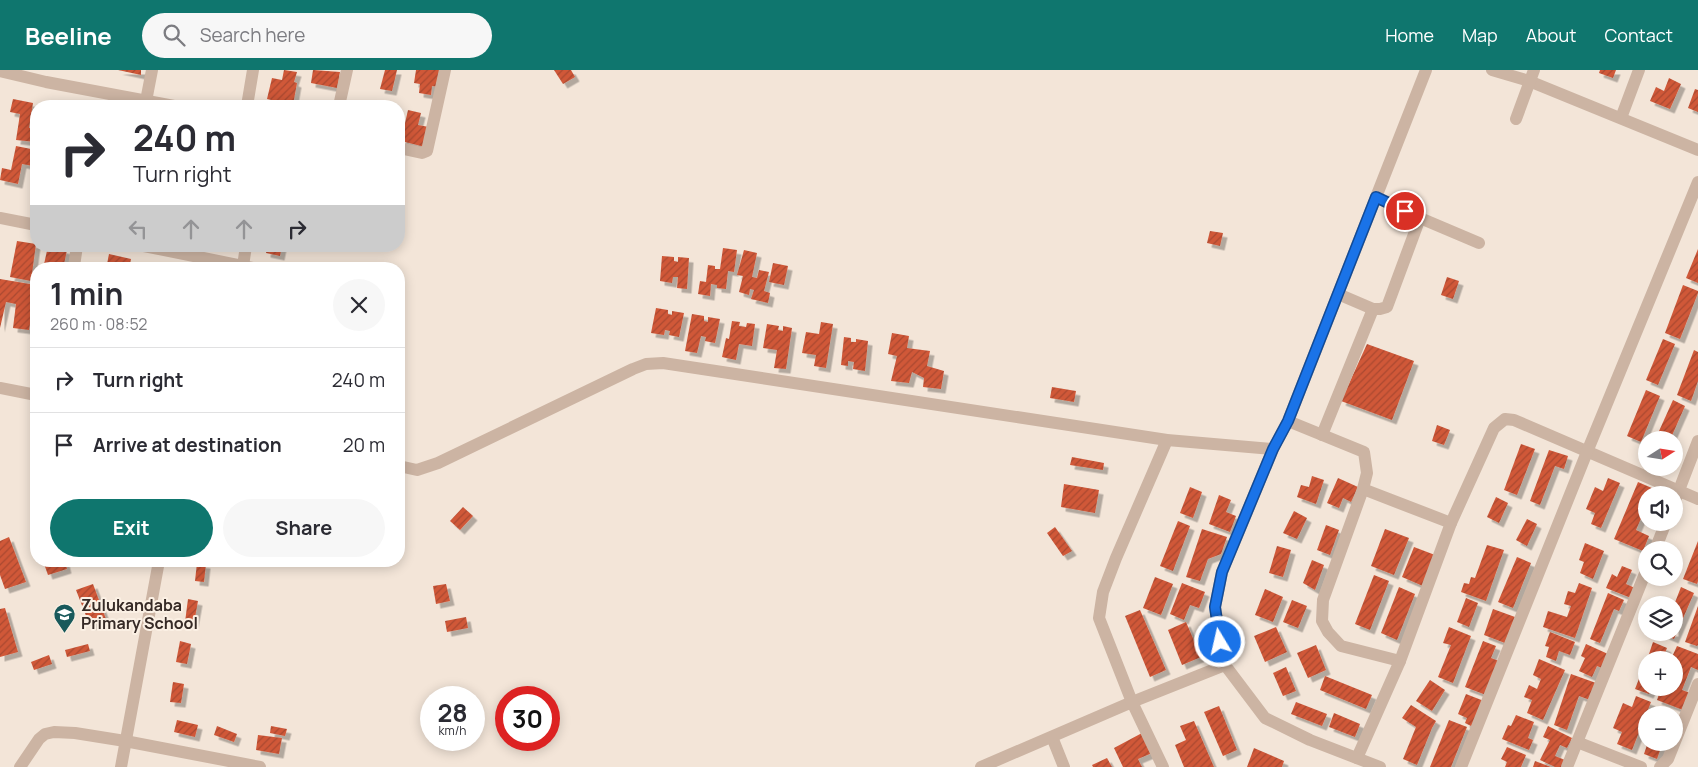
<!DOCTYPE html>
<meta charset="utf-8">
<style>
:root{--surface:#fff;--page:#f7f7f7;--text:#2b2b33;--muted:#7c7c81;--line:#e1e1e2;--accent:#0f766e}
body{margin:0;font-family:Manrope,sans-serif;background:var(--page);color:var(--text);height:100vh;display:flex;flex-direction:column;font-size:19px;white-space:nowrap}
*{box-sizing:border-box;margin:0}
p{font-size:16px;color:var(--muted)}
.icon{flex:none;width:28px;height:28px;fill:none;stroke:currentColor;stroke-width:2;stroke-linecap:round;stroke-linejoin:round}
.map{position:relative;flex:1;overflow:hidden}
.drawer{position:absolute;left:30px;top:192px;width:375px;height:305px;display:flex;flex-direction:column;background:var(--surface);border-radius:20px;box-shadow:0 2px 12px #0003}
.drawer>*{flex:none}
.hud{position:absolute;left:30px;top:30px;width:375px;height:152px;border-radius:20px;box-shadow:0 2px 12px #0003;background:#fff;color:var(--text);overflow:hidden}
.needle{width:32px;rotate:78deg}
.controls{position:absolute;left:1638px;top:361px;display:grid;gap:10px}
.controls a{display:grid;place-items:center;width:45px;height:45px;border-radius:50%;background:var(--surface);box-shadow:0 2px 12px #0003;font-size:25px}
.speed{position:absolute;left:420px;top:616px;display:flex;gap:10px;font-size:25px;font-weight:700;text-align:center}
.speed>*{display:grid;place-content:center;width:65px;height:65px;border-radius:50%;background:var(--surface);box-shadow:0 2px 12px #0003;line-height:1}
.speed small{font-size:12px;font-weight:400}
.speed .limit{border:8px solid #d22;background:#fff;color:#111}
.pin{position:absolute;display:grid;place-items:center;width:42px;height:42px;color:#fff;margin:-21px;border:2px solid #fff;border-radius:50%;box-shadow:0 1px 5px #0007}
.me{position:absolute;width:55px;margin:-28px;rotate:351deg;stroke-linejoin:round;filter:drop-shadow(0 0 4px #0008)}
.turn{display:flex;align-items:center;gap:18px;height:105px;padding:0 20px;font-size:22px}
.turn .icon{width:65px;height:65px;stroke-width:2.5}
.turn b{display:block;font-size:35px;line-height:42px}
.lanes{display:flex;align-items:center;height:48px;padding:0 20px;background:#0003;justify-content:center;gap:25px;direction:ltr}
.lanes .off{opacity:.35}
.round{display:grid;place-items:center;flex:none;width:52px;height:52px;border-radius:26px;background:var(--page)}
.overview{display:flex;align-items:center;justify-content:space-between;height:85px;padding:0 20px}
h1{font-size:30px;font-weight:700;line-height:38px}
.action{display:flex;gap:10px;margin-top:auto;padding:10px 20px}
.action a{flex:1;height:58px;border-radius:30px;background:var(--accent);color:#fff;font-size:20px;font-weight:700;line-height:58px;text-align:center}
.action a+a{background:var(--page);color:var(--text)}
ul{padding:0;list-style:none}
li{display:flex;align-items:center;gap:15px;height:65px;padding:0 20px;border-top:1px solid var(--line)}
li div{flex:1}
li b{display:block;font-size:19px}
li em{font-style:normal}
header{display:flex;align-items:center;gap:30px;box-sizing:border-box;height:70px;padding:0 25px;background:var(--accent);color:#fff}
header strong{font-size:24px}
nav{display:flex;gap:28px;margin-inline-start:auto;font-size:18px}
.search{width:350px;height:45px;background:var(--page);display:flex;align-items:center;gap:12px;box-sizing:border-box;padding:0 18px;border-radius:28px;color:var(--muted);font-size:19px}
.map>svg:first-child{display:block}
.building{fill:url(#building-hatch);filter:url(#shadow)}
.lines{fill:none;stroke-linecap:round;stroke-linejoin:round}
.minor{stroke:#ccb4a3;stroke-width:12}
.route-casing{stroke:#114b97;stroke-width:12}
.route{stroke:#1a73e8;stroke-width:9}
.labels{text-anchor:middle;stroke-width:4;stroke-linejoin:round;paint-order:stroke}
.poi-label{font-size:16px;font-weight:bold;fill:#362a26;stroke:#fbf0e4;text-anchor:start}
</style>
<header>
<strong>Beeline</strong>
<div class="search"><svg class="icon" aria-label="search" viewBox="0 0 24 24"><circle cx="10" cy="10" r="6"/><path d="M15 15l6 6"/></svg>Search here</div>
<nav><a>Home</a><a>Map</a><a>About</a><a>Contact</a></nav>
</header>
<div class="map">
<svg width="1698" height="697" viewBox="0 0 1698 697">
<defs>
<pattern id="building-hatch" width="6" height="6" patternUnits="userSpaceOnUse" patternTransform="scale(1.25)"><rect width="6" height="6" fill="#d05839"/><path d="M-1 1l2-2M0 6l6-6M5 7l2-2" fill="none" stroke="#aa4930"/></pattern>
<filter id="shadow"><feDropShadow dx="4.5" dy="4.5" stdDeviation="0" flood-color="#0004"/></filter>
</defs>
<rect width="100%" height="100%" fill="#f3e5d8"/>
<g class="building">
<polygon points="118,0 141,0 141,5"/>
<polygon points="284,0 297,2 294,12 297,13 293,35 267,29 272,8 282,10"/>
<polygon points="313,0 340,2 337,18 311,13"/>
<polygon points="385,0 397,0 392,21 380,19"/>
<polygon points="416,0 442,0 440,17 432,16 431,25 419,23 420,14 414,13"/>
<polygon points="554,0 571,0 575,7 563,14"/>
<polygon points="1600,0 1616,0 1613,8 1599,3"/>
<polygon points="1669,8 1681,14 1670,39 1650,31 1656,17 1664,21"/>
<polygon points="1695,19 1698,20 1698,42 1688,38"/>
<polygon points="13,29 33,33 29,58 36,58 36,72 16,70 20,44 10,42"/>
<polygon points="408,40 421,43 418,55 429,57 425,77 401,71"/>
<polygon points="16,76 36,80 33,96 22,94 18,114 0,110 2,98 11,100"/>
<polygon points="1210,161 1223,163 1220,176 1207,173"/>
<polygon points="17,171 36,174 31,211 10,207"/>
<polygon points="48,176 67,180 63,199 43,199"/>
<polygon points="267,176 282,176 280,186 266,183"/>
<polygon points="723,178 737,180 734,202 728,201 726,219 717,218 717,215 711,214 710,226 698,224 700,211 706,212 708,195 715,196 715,199 720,199"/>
<polygon points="1698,179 1698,213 1686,208"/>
<polygon points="744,180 757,183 752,207 757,208 759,200 769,202 764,221 770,223 768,233 751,229 754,220 750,219 749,225 739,222 743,206 737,205"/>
<polygon points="109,184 131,189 129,199 106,199"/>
<polygon points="662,186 674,187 674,191 678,192 678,187 689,188 687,219 677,218 678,207 673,207 672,213 660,211"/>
<polygon points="773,193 788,196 784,215 769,212"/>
<polygon points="1447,207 1459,211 1453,229 1441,225"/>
<polygon points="0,209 36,215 29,260 13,258 16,234 6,232 0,258"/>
<polygon points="1683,215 1698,221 1698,223 1680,269 1665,263"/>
<polygon points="656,238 668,240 668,244 672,245 672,241 684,243 679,267 669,265 670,261 665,260 664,265 651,263"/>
<polygon points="692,244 704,246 704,251 708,252 708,247 720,249 715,273 705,271 706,267 701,266 697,283 685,281"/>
<polygon points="732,251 740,252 739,256 746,257 747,253 755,254 752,276 739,274 736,290 722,287 726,268 729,269"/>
<polygon points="821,252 833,254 826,298 814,296 816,285 802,283 806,262 819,264"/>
<polygon points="767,254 779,256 778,260 783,261 783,256 792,258 786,299 774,298 777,280 763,278"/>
<polygon points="892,263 909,266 907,278 930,281 927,296 944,301 941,319 923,317 924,308 912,302 909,313 891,311 897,286 888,284"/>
<polygon points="844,267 851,268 851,272 856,272 856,269 868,271 865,301 853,299 854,292 848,291 848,296 841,295"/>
<polygon points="1663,269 1675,274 1658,315 1646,310"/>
<polygon points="1367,274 1414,291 1392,350 1341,331"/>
<polygon points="1694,280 1698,282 1698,311 1691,331 1677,325"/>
<polygon points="1052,317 1076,321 1074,332 1050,328"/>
<polygon points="1646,320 1660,326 1641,372 1627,366"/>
<polygon points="1673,330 1685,336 1670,370 1655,370"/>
<polygon points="1437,355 1450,360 1444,375 1432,371"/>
<polygon points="1521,374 1535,379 1517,425 1504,420"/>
<polygon points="1549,380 1568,386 1564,399 1555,396 1540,435 1530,431"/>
<polygon points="1072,387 1104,393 1103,400 1070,395"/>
<polygon points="1312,406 1324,410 1316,434 1297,427 1301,415 1309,417"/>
<polygon points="1338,408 1358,417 1351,432 1343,428 1339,438 1327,433"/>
<polygon points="1608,408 1620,413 1601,458 1591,454 1595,443 1586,439 1595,417 1603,421"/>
<polygon points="1638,412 1661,422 1660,425 1646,425 1646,439 1645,439 1636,460 1649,466 1643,481 1614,469"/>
<polygon points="1064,414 1099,420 1095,443 1061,437"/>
<polygon points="1190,417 1202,422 1193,448 1180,443"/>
<polygon points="1219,425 1231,430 1226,442 1236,446 1230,462 1209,454"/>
<polygon points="1496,427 1508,433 1499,453 1487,447"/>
<polygon points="463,437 473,446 460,460 450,451"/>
<polygon points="1294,441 1307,448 1297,469 1283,463"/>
<polygon points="1527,449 1537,454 1527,476 1516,470"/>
<polygon points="1178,451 1190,456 1173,501 1160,496"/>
<polygon points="36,455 36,469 32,457"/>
<polygon points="1326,455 1339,460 1330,485 1317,480"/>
<polygon points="1055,457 1072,481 1063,486 1047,463"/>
<polygon points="1202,459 1227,467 1221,484 1208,489 1200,511 1186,507"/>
<polygon points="1385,459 1409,468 1394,505 1371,496"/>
<polygon points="9,467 26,512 5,519 0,505 0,471"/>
<polygon points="1698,471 1698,511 1697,514 1683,509"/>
<polygon points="1585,473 1604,481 1593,509 1580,503 1584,492 1579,490"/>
<polygon points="1487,475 1504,480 1486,531 1461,522 1464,513 1469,514 1471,507 1475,508"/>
<polygon points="1277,476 1291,480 1283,507 1269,503"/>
<polygon points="1414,477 1435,485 1423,516 1402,507"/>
<polygon points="1517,487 1531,493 1513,538 1498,532"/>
<polygon points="1312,490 1324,495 1315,520 1303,513"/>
<polygon points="43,491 65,491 67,499 48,505"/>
<polygon points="197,493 206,494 204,512 195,511"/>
<polygon points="1622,496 1632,500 1626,514 1635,518 1631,528 1606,518 1612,504 1617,507"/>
<polygon points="1374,505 1389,511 1370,560 1355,554"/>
<polygon points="1155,507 1173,514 1161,545 1143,538"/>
<polygon points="1182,513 1205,522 1199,538 1190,535 1184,550 1170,544"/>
<polygon points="1579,513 1592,518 1575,568 1543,557 1548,541 1567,547 1571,536 1564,534 1568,521 1575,523"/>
<polygon points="93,514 106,549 90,556 76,520"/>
<polygon points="446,514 450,531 436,534 433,516"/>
<polygon points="1399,517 1415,524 1397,570 1381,563"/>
<polygon points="1681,517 1694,523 1674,569 1660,563 1674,562 1674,535"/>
<polygon points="1265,519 1283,527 1273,552 1255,545"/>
<polygon points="1608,523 1624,530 1619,541 1614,539 1600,573 1590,569"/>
<polygon points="1466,528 1478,533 1469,557 1457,552"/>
<polygon points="188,529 198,531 194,553 185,552"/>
<polygon points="1292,530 1307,536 1298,558 1283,552"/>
<polygon points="1698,536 1698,575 1697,576 1685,572"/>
<polygon points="5,538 18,582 0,587 0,539"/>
<polygon points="1493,539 1515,547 1505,573 1484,565"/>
<polygon points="1140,540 1166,600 1150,607 1125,546"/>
<polygon points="466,547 468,558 447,562 445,551"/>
<polygon points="1186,552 1201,587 1182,595 1168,560"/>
<polygon points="1276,557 1287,582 1265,592 1254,566"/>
<polygon points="1449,557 1471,566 1453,613 1438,607 1451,575 1443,573"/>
<polygon points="1550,562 1575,572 1570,585 1559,581 1556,591 1546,587 1549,577 1545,576"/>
<polygon points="180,571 191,574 187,594 176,592"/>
<polygon points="1483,571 1496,576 1491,588 1499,591 1486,625 1465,617"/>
<polygon points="1653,572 1667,578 1662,590 1647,590"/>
<polygon points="88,574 90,581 67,587 65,580"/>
<polygon points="1586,574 1608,584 1602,598 1597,596 1592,607 1579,601 1585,588 1581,586"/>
<polygon points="1316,575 1326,600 1308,608 1297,583"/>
<polygon points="1677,576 1698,584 1698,600 1691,597 1682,620 1690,623 1683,640 1657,630 1661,618 1670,619 1670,618 1674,618 1674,609 1680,593 1671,589"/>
<polygon points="49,585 52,594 34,600 31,592"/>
<polygon points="1539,589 1565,600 1543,650 1527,643 1532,630 1524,627 1529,615 1537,619 1541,609 1533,605"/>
<polygon points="1646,591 1646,618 1652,618 1649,624 1635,619"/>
<polygon points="1286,597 1296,621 1283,626 1273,603"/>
<polygon points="1571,604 1596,613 1590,630 1579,626 1567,660 1554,655"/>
<polygon points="1325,606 1372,625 1366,639 1320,620"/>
<polygon points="1430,610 1445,620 1432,641 1416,631"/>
<polygon points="173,612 184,614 181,633 170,632"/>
<polygon points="1466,624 1484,631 1473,657 1465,653 1467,648 1458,644"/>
<polygon points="1636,626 1651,632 1632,680 1617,674 1622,662 1613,658 1623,633 1632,637"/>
<polygon points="1296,632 1327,644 1322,656 1291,644"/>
<polygon points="1411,635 1436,651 1432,658 1417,695 1403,689 1416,657 1402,648"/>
<polygon points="1219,636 1237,680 1223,686 1204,642"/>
<polygon points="1662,637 1674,642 1673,645 1658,645"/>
<polygon points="1334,643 1360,654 1355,667 1329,657"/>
<polygon points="1516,645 1534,652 1528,668 1533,670 1529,680 1502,669 1508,655 1511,656"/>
<polygon points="177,650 198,655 195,667 174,662"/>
<polygon points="1449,650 1467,657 1451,697 1430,697"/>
<polygon points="1194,651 1214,697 1184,697 1175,675 1186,670 1180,656"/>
<polygon points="217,656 237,664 234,672 214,665"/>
<polygon points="271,656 287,659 285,666 270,663"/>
<polygon points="1548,656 1572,668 1567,678 1560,675 1555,686 1565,690 1562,697 1555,697 1540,690 1550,670 1543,667"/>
<polygon points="1142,663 1152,683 1138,689 1142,697 1123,697 1114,678"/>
<polygon points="258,665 282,668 279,684 256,680"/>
<polygon points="1648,672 1663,672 1657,689 1644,684"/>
<polygon points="1507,677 1526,685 1521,697 1505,697 1507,692 1501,689"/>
<polygon points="1254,678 1284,691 1282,697 1247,697"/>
<polygon points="1107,688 1112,697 1093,697 1092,695"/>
<polygon points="1535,691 1551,697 1533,697"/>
</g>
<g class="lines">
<g class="minor">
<polyline points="1492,0 1529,11 1698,80"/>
<polyline points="0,1 46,12 174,36"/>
<polyline points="146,31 152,0"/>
<polyline points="247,36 253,0"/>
<polyline points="339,36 347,0"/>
<polyline points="1621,48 1639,0"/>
<polyline points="1516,49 1534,0"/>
<polyline points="399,78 422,83 427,81 445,0"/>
<polyline points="1376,127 1420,148"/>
<polyline points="0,148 36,155"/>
<polyline points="144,176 258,199"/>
<polyline points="74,196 77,176"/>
<polyline points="243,196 246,176"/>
<polyline points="1373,239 1380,239 1387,237 1420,148 1479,173"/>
<polyline points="0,318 36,325"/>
<polyline points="1288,351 1364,382 1367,403 1363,419 1323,530 1322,551 1328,562 1341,576 1400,591"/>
<polyline points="1322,365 1373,239 1338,224"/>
<polyline points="399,396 417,400 438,393 633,299 646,294 663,293 1167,370 1273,379"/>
<polyline points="1363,419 1451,453"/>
<polyline points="1674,433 1698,371"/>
<polyline points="1655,480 1666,452"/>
<polyline points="1052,667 1064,697"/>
<polyline points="1577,672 1641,697"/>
<polyline points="1357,688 1400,591 1451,453 1494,358 1505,349 1514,350 1698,429"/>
<polyline points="20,697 39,669 45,664 54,662 75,663 125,671 260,697"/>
<polyline points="121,697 159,491"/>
<polyline points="981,697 1132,632 1225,595"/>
<polyline points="1163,697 1132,632 1099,548 1103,522 1116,488 1167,370"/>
<polyline points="1380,697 1310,670 1265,648 1225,595 1215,537 1222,502 1273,379 1288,351 1426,0"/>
<polyline points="1461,697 1587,382 1698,112"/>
<polyline points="1567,697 1646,501"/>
<polyline points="1660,697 1668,689 1698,614"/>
</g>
</g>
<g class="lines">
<defs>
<polyline id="route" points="1220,572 1215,537 1222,502 1273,379 1288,351 1376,127 1405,141"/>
</defs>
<use href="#route" class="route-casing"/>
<use href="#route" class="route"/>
</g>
<defs>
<symbol id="school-pin" viewBox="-11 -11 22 30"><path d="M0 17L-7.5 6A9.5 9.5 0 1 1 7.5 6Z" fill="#18595b" stroke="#fbf0e4"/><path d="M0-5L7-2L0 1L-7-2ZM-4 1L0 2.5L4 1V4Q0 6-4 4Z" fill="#fff"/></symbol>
</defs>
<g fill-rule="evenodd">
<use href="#school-pin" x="52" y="532" width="25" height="34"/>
</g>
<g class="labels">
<g class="poi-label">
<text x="81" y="541">Zulukandaba<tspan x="81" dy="18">Primary School</tspan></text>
</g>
</g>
</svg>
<div class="controls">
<a><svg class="needle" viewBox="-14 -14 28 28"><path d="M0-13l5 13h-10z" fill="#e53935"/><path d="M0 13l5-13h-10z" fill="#7c7c81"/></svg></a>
<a><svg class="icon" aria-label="sound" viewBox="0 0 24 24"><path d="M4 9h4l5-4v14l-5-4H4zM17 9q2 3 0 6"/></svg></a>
<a><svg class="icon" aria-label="search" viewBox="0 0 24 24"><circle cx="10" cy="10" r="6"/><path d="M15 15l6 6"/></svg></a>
<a><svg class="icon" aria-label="layers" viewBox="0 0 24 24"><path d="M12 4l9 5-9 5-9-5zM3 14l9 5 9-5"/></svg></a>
<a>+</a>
<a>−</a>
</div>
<div class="speed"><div>28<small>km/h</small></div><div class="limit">30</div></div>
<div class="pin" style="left:1405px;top:141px;background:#d93025"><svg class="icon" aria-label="arrive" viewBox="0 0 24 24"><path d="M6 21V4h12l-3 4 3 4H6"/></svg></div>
<svg class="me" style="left:1220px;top:572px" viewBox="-20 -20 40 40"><circle r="17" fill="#1a73e8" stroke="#fff" stroke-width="3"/><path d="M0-11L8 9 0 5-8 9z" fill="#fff"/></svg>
<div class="hud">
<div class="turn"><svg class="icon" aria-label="right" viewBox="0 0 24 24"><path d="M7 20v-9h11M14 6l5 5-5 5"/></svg><div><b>240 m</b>Turn right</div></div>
<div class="lanes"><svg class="icon off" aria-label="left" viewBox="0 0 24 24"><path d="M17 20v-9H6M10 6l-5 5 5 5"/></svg><svg class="icon off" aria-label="ahead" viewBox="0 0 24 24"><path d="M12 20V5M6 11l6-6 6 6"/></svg><svg class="icon off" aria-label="ahead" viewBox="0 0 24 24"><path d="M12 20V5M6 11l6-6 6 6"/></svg><svg class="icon" aria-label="right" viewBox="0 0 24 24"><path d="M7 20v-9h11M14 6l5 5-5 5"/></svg></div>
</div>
<section class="drawer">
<div class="overview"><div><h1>1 min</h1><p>260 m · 08:52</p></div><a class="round"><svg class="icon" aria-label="close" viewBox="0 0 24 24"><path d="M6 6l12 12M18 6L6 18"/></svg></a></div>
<ul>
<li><svg class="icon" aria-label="right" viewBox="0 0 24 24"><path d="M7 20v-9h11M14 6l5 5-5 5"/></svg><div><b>Turn right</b></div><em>240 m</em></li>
<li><svg class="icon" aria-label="arrive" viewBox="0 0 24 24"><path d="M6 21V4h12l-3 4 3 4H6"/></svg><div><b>Arrive at destination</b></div><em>20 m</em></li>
</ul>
<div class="action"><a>Exit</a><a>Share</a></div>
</section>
</div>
